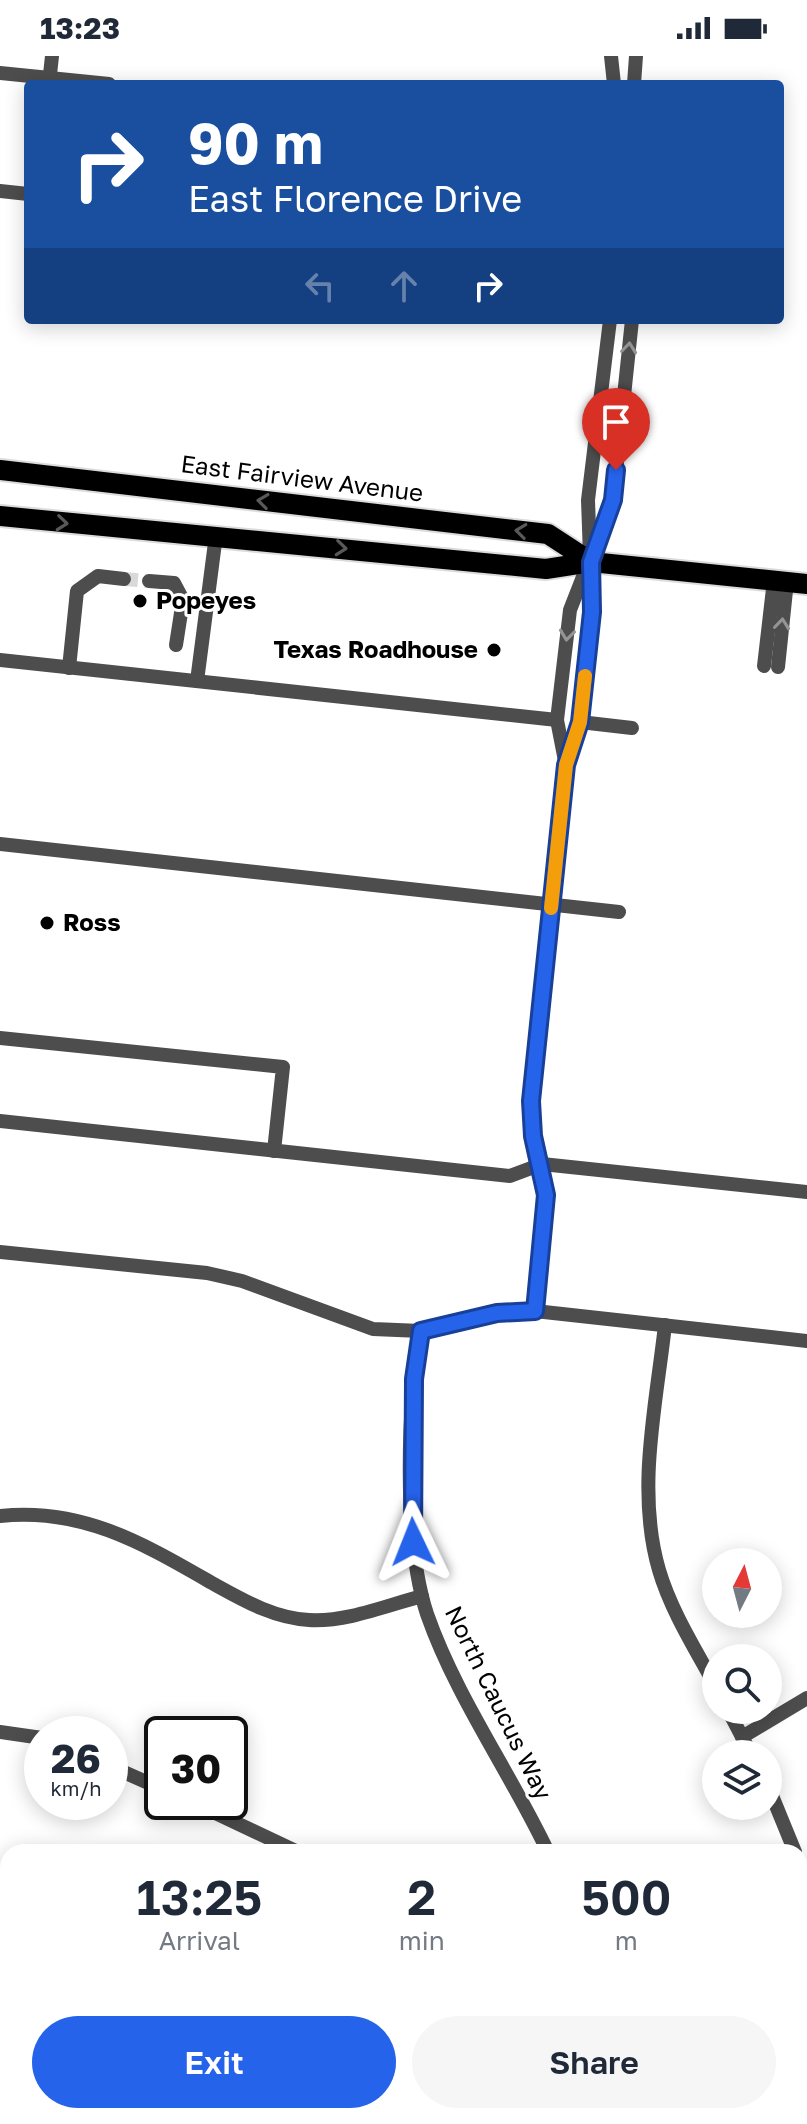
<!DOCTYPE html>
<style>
:root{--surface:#fff;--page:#f6f6f7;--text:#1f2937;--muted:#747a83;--accent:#2563eb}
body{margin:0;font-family:"Golos Text",sans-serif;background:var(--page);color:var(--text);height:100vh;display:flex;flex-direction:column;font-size:30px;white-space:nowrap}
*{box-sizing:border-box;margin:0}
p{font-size:26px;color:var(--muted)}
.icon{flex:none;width:44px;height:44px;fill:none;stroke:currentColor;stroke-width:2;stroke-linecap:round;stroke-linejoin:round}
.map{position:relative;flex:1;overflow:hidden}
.side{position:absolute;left:0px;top:1788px;width:808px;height:280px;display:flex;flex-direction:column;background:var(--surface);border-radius:24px 24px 0 0;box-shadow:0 4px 20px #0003}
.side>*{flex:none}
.top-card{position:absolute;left:24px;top:24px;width:760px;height:244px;border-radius:8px;box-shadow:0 4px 20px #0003;background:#1a4fa0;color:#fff;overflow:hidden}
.needle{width:52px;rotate:6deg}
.tools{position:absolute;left:702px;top:1492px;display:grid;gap:16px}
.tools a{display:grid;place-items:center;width:80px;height:80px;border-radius:50%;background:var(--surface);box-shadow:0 4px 20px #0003;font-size:40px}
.speed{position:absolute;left:24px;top:1660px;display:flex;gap:16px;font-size:40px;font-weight:700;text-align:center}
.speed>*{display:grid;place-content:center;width:104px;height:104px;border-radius:50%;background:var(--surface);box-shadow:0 4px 20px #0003;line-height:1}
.speed small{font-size:20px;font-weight:400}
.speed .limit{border:4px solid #111;border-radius:12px;background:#fff;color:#111}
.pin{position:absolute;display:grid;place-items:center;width:68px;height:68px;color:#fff;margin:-82px -34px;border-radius:50% 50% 50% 0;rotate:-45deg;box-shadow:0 0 8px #0007}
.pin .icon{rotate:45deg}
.me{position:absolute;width:88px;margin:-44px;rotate:358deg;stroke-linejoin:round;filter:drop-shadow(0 0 6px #0008)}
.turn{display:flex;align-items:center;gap:28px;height:168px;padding:0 32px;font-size:36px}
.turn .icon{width:104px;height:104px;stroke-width:2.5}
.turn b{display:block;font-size:56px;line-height:68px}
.lanes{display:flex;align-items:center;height:76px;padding:0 32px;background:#0003;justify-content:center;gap:40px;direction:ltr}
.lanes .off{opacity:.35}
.eta{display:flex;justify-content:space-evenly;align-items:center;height:136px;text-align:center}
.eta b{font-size:48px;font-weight:600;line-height:56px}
.cta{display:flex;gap:16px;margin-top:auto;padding:16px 32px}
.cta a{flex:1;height:92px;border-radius:48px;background:var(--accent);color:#fff;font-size:32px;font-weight:600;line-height:92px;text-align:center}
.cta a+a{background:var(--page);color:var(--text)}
.status{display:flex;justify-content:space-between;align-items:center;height:56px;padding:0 40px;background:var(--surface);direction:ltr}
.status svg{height:22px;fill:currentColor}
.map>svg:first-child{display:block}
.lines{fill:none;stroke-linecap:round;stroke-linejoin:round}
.minor-tunnel{stroke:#d9d9d9;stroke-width:14;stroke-dasharray:14 7;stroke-linecap:butt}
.major-casing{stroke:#dbdbdb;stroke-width:24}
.minor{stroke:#4d4d4d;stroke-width:14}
.major{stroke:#000;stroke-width:20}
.oneway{stroke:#949494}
.oneway2{stroke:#595959}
.route-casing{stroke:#184099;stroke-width:20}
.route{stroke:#2563eb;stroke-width:14}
.slow{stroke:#f59e0b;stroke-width:14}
.poi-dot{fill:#000;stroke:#fff;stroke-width:3}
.labels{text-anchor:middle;stroke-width:6;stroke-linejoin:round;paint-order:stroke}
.street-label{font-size:24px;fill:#000;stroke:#fff}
.poi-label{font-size:24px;font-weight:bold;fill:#000;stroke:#fff;text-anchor:start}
</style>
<div class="status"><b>13:23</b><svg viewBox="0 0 49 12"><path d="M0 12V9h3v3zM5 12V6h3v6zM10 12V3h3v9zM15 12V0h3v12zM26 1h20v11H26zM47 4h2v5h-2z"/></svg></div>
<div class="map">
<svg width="807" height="2068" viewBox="0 0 807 2068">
<rect width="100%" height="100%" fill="#fff"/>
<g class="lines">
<polyline class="minor-tunnel" points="124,523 149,525"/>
<defs>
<g id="major">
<polyline points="0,414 548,478 591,506"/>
<polyline points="0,460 546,513 591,506 807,528"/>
</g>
</defs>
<use href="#major" class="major-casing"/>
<g class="minor">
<polyline points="611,0 614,28"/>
<polyline points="0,17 109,28"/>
<polyline points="49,28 52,0"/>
<polyline points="634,28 636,0"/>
<polyline points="0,135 28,138"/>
<polyline points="149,525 174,527 183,544 176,589"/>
<polyline points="0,604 557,664"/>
<polyline points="764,610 774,524"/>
<polyline points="778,611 787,525"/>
<polyline points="69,612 77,535 98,520 124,523"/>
<polyline points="197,625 216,479"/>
<polyline points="580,666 632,672"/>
<polyline points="565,705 557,664 570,554 613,444 632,264"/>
<polyline points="0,788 619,856"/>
<polyline points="0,982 283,1011 274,1095"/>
<polyline points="0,1065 510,1120 542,1108 807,1136"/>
<polyline points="0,1196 207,1217 242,1225 373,1273 421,1275 497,1257 535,1255 807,1285"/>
<polyline points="535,1255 546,1139 533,1080 531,1045 566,709 580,666 592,556 588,444 610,264"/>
<path d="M665,1269C656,1350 636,1435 659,1514C671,1555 696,1594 716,1631"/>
<path d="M421,1275C407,1350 403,1485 427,1558C456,1641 510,1716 548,1796"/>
<path d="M0,1460C82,1451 144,1488 212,1527C243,1544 273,1562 309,1564C347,1566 385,1550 422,1540"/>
<polyline points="728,1654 751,1698"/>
<polyline points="0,1676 42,1682"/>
<polyline points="742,1681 807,1642"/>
<polyline points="110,1710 162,1733"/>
<polyline points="768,1730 795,1796"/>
<polyline points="192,1746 298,1796"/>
<polyline points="800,1824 800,1891"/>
<polyline points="0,1943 8,1945"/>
<polyline points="191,2060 197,2068"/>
<polyline points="487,2060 496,2068"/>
<polyline points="525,2068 532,2060"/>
<polyline points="780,2068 781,2060"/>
</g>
<use href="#major" class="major"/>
</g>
<defs><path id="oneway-chevron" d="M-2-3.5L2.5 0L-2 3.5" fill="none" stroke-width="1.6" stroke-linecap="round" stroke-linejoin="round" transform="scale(2)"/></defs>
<g class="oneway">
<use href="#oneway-chevron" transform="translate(629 292) rotate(-84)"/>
<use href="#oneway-chevron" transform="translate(782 568) rotate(-84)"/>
<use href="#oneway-chevron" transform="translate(567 579) rotate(97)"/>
</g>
<g class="oneway2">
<use href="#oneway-chevron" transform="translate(263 445) rotate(-173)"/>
<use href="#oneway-chevron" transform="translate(62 467) rotate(6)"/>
<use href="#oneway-chevron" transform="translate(521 475) rotate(-173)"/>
<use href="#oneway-chevron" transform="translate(341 492) rotate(6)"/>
</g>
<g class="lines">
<defs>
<polyline id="route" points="413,1486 414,1323 421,1275 497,1257 535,1255 546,1139 533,1080 531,1045 566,709 580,666 592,556 591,506 613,444 616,414"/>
</defs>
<use href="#route" class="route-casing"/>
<use href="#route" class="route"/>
<polyline class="slow" points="551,852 566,709 580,666 585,620"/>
</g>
<g class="poi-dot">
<circle cx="140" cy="545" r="8"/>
<circle cx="494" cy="594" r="8"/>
<circle cx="47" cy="867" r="8"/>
</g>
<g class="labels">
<g class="street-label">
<text transform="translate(302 423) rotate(7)" y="8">East Fairview Avenue</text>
<text transform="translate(498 1647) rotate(64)" y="8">North Caucus Way</text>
</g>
<g class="poi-label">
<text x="156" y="553">Popeyes</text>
<text x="478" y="602" text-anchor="end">Texas Roadhouse</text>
<text x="63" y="875">Ross</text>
</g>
</g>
</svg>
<div class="tools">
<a><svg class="needle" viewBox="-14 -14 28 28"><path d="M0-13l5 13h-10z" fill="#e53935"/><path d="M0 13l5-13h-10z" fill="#747a83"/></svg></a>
<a><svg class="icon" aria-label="search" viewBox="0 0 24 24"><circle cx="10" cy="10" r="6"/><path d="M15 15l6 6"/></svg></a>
<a><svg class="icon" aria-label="layers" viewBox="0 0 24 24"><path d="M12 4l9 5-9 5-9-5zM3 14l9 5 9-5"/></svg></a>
</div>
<div class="speed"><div>26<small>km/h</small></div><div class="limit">30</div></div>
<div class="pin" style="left:616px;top:414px;background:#d93025"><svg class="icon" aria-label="arrive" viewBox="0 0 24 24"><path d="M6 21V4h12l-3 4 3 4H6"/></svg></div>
<svg class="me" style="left:413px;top:1486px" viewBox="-20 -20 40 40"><path d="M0-17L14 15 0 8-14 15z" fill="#2563eb" stroke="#fff" stroke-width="4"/></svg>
<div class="top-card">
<div class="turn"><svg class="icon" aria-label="right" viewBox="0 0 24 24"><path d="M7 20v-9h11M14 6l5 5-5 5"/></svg><div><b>90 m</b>East Florence Drive</div></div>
<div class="lanes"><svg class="icon off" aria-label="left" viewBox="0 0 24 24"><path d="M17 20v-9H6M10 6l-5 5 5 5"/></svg><svg class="icon off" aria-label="ahead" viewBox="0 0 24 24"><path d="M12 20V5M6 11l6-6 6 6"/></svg><svg class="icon" aria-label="right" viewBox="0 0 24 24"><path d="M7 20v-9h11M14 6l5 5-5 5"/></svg></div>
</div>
<section class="side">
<div class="eta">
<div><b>13:25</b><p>Arrival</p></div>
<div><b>2</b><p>min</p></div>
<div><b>500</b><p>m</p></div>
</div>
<div class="cta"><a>Exit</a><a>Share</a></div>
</section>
</div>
